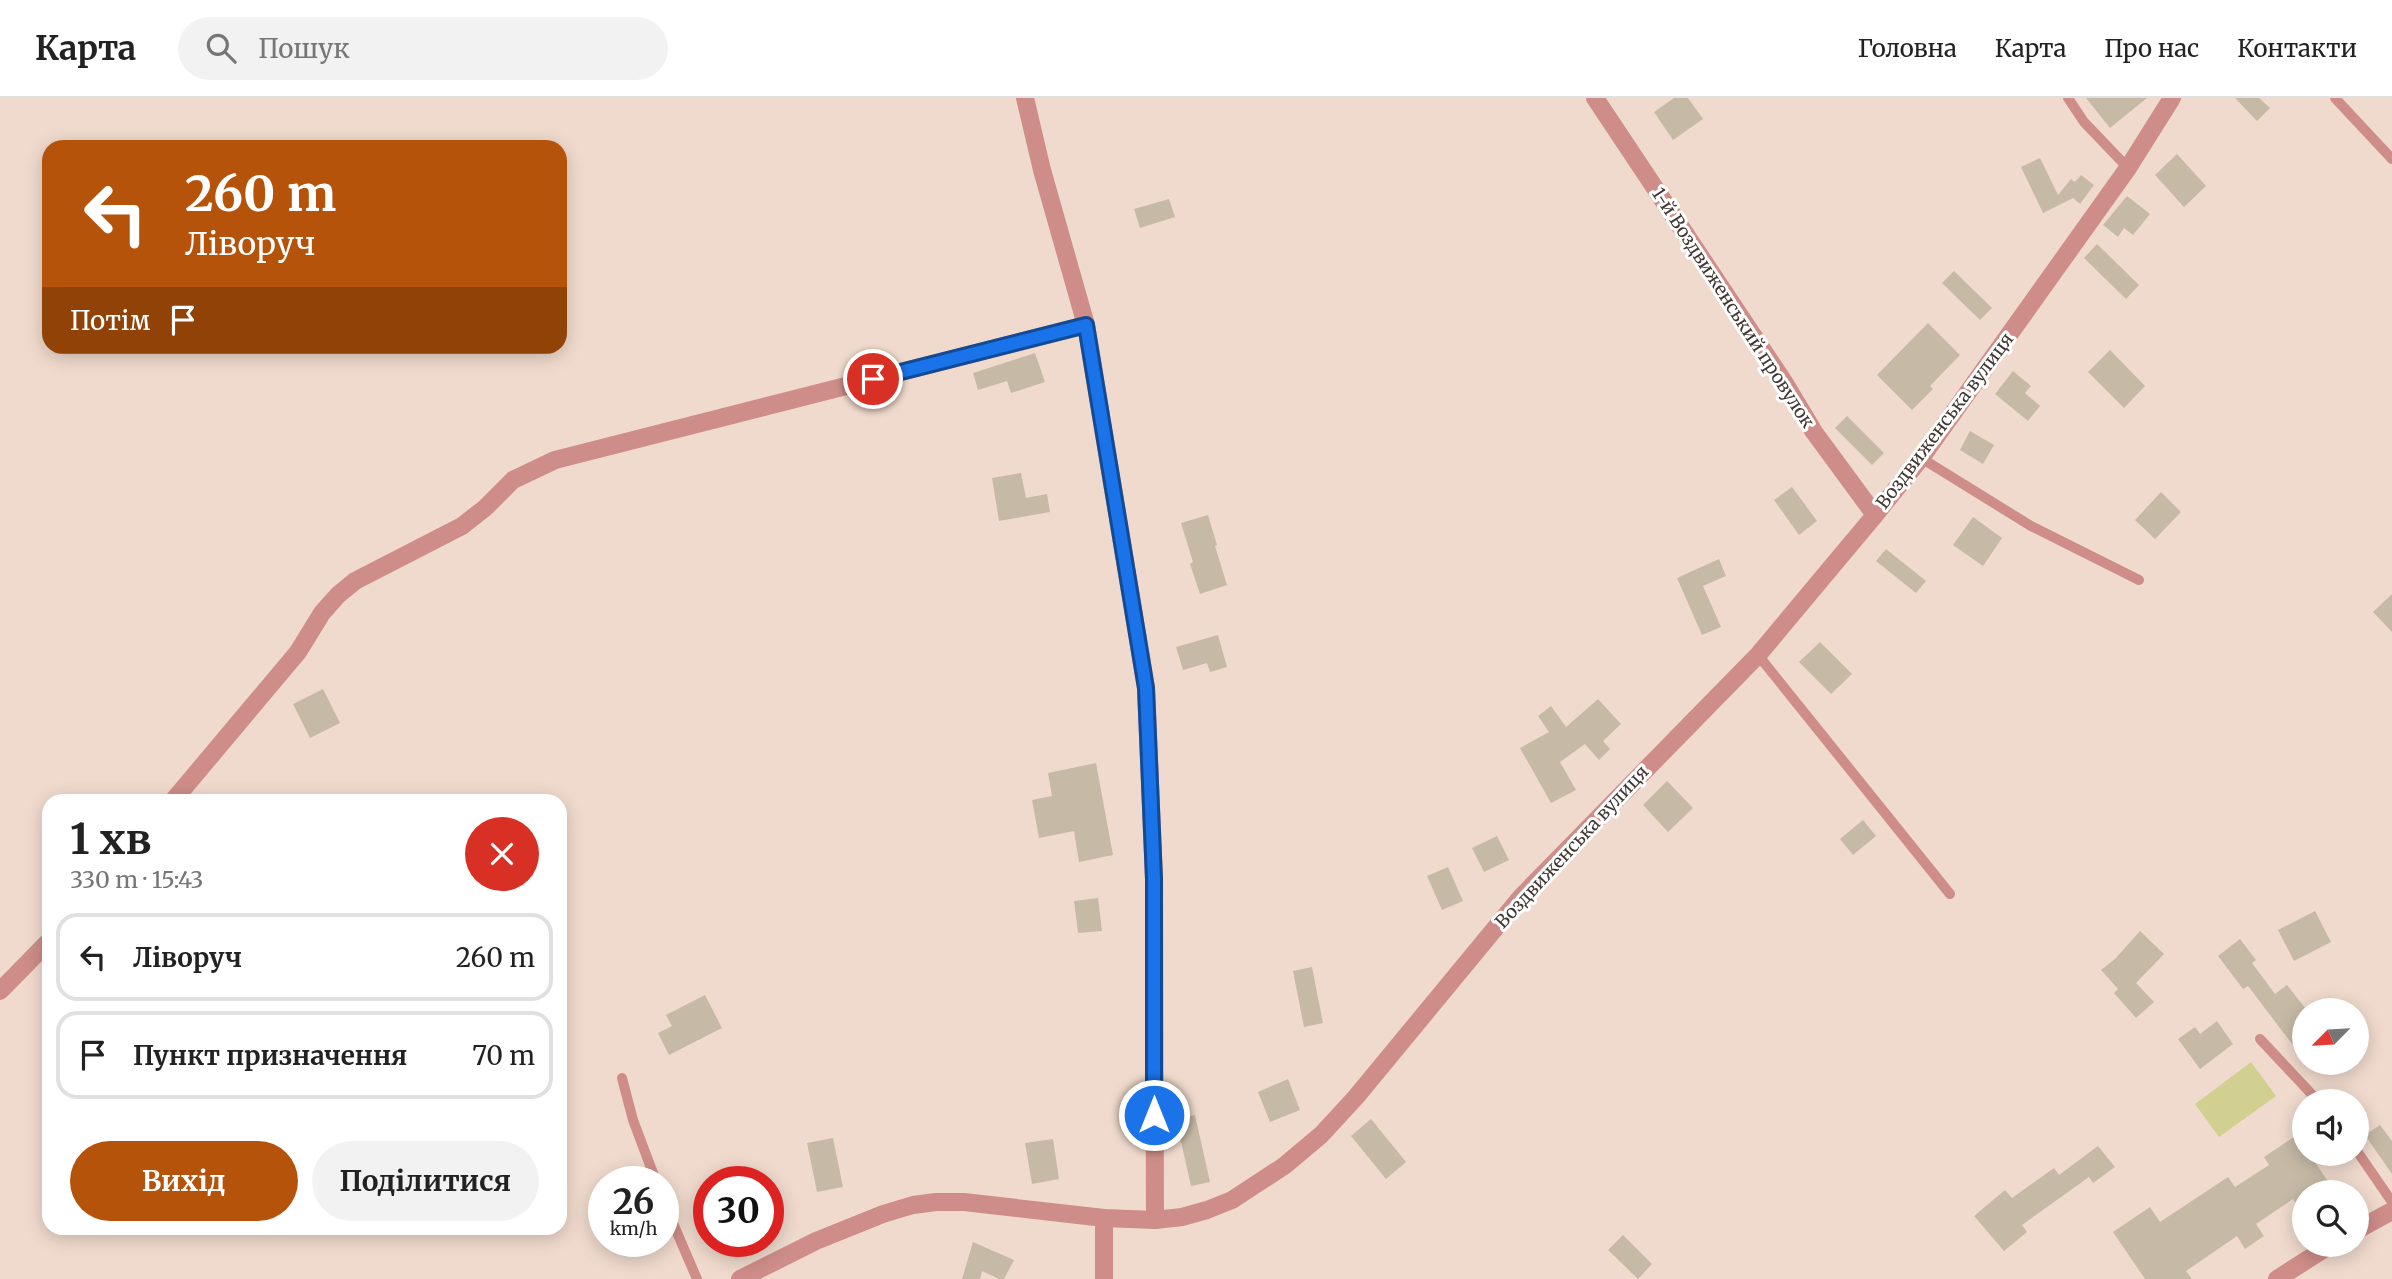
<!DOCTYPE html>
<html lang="uk">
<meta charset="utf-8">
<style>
:root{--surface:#fff;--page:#f2f2f2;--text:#222;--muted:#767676;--line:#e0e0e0;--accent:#b45309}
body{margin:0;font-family:Merriweather,serif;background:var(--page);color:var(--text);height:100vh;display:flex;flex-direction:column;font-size:26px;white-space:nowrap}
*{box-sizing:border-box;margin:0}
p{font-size:23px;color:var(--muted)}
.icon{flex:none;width:38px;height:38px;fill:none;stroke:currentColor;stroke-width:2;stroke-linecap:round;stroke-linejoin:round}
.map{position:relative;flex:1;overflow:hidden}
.panel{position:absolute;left:42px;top:696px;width:525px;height:441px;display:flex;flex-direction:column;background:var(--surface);border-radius:21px;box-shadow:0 4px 18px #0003}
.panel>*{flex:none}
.banner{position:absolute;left:42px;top:42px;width:525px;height:214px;border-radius:21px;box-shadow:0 4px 18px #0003;background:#b45309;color:#fff;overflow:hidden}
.needle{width:46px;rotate:246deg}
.controls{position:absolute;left:2292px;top:900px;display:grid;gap:14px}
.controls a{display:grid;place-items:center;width:77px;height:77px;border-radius:50%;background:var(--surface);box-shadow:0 4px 18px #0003;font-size:35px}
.speed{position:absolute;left:588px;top:1068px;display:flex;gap:14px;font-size:35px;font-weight:700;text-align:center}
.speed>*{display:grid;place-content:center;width:91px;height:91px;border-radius:50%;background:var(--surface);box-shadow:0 4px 18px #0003;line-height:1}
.speed small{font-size:18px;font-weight:400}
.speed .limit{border:10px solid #d22;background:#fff;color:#111}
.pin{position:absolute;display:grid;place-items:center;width:60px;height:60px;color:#fff;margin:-30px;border:4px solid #fff;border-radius:50%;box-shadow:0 2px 7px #0007}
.me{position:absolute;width:77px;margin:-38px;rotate:0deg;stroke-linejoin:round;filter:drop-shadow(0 0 5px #0008)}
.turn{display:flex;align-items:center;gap:24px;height:147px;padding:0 28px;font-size:32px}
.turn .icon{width:91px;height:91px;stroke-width:2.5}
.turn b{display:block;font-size:49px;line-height:60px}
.then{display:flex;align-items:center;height:66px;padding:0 28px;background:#0003;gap:14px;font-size:26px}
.round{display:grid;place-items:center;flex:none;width:74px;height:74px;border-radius:37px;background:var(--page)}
.head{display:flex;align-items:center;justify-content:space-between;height:119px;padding:0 28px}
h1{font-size:42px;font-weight:700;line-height:52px}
.action{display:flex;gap:14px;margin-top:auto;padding:14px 28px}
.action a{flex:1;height:80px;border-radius:42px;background:var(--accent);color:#fff;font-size:28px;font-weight:700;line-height:80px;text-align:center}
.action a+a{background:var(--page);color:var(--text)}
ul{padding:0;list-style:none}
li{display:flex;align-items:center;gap:21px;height:88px;margin:0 14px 10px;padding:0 14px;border:4px solid var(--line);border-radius:21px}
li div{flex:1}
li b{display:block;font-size:26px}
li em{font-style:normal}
header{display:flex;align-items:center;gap:42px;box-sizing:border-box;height:98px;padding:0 35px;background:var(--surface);border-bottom:2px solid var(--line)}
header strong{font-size:33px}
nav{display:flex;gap:38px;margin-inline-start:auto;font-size:24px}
.search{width:490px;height:63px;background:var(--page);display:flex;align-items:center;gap:18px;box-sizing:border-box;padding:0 24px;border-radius:38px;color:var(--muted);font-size:26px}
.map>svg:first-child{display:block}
.green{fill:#d1d090}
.building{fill:#c6baa6}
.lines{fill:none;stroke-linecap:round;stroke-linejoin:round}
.service{stroke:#ce8d88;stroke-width:10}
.minor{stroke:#ce8d88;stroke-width:18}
.route-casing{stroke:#114b97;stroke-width:18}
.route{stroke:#1a73e8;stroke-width:12}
.labels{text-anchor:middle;stroke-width:6;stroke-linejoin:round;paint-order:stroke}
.street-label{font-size:18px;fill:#403732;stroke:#fff}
</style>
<header>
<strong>Карта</strong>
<div class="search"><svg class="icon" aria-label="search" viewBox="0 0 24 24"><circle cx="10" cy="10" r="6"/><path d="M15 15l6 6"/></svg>Пошук</div>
<nav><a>Головна</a><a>Карта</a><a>Про нас</a><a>Контакти</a></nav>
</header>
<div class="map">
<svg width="2392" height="1181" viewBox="0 0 2392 1181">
<rect width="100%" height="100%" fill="#f0dacd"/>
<polygon class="green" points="2251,964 2276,998 2219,1039 2195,1006"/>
<g class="building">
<polygon points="1674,0 1688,0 1703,21 1673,42 1654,14"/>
<polygon points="2086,0 2147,0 2110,30"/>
<polygon points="2235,0 2259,0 2270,10 2257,23"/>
<polygon points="2177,56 2206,88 2184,109 2155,77"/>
<polygon points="2040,60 2058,97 2071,81 2075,84 2081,77 2094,87 2080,106 2073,100 2043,115 2021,69"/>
<polygon points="2127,98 2150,116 2133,137 2124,130 2118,139 2103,127"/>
<polygon points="1169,101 1175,119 1140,130 1134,111"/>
<polygon points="2097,146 2139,187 2126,201 2084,160"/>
<polygon points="1954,173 1992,210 1980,222 1942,185"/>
<polygon points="1928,225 1960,257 1930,288 1933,291 1912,312 1877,277"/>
<polygon points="2110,252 2145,288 2124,310 2088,274"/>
<polygon points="1035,255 1045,284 1011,295 1007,283 978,292 973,275"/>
<polygon points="2013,273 2031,288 2025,295 2040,308 2028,323 1995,296"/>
<polygon points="1847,318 1884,355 1872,367 1835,330"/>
<polygon points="1970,333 1994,347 1983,366 1960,352"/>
<polygon points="1021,375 1026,400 1047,396 1050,414 999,423 992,380"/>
<polygon points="1792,389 1817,423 1799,437 1774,402"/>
<polygon points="2161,394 2181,414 2155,441 2135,422"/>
<polygon points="1208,417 1217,447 1215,448 1227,487 1200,496 1190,466 1193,464 1181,425"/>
<polygon points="1973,419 2002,440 1983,468 1953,447"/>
<polygon points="1886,451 1926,483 1916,495 1876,463"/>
<polygon points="1719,461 1726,478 1703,488 1721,529 1702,537 1677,480"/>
<polygon points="2392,496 2392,534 2373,514"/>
<polygon points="1218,537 1227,569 1210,574 1207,565 1183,572 1176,549"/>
<polygon points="1820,544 1852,576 1831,596 1799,564"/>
<polygon points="323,591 340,625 310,640 293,606"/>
<polygon points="1598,601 1621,626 1603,643 1610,651 1599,662 1585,646 1560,664 1576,692 1551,705 1520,650 1549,634 1538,618 1551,608 1566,629"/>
<polygon points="1096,665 1113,757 1079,764 1074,733 1039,740 1032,702 1052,698 1048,675"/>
<polygon points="1667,683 1693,710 1668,734 1643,707"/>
<polygon points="1863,722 1876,738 1853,757 1840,741"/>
<polygon points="1497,738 1509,762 1484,774 1472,750"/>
<polygon points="1448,769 1463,803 1442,812 1427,778"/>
<polygon points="1098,800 1102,833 1078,835 1074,803"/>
<polygon points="2315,813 2331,844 2294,863 2278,832"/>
<polygon points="2140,833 2164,856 2136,885 2154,904 2136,920 2114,895 2118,891 2101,872 2115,861"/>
<polygon points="2240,841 2256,862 2252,865 2275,896 2287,887 2305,910 2305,963 2248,888 2243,891 2218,858"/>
<polygon points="1312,869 1323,925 1304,929 1293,873"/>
<polygon points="705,897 722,930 669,957 658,935 672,928 666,917"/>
<polygon points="2217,923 2233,946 2200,971 2178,941 2195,929 2200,936"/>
<polygon points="1288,981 1300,1012 1270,1024 1258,994"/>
<polygon points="1195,1017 1210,1084 1191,1088 1176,1021"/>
<polygon points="1371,1021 1406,1064 1386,1081 1351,1038"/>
<polygon points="2380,1027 2392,1043 2392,1076 2365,1037"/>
<polygon points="2297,1037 2305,1048 2305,1055 2309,1055 2335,1094 2305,1094 2305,1119 2293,1101 2256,1126 2264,1138 2245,1151 2237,1138 2186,1173 2192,1181 2145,1181 2113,1134 2150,1109 2160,1124 2228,1079 2235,1089 2269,1067 2264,1059"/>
<polygon points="833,1040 843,1089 817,1094 807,1045"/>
<polygon points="1053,1041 1059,1081 1032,1086 1025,1045"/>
<polygon points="2098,1048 2115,1069 2093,1085 2089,1079 2022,1127 2027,1134 2004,1153 1974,1118 2005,1092 2012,1100 2054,1070 2059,1077"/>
<polygon points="1623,1137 1652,1166 1638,1181 1608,1152"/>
<polygon points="973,1144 1014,1162 1004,1181 999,1181 982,1173 980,1181 962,1181"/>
</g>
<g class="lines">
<g class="service">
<polyline points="2068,0 2084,24 2128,70"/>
<polyline points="2335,0 2392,61"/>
<polyline points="1921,360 2031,428 2139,482"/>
<polyline points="1758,557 1950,796"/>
<polyline points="2260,941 2318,1003"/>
<polyline points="622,980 633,1022 656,1083"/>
<polyline points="2357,1053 2392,1104"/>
<polyline points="663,1102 697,1181"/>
</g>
<g class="minor">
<polyline points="1025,0 1042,72 1086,227 1146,590 1154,781 1155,1122"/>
<polyline points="1595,0 1784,284 1814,334 1875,417"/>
<polyline points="172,704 298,554 322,515 338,497 355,483 462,428 485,410 513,382 555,362 1086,227"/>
<polyline points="0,893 49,843"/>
<polyline points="1104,1120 1104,1181"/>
<polyline points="2357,1132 2392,1113"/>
<polyline points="740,1181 816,1143 883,1116 913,1107 936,1104 964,1104 1104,1120 1155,1122 1182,1119 1207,1112 1232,1102 1284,1068 1321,1037 1356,999 1521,799 1758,557 1875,417 1921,360 2128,70 2172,0"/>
<polyline points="2277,1181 2332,1146"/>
</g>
</g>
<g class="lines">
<defs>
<polyline id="route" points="873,281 1086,227 1146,590 1154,781 1154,1017"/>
</defs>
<use href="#route" class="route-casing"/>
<use href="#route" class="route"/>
</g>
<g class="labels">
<g class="street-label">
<text transform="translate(1733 210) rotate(57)" y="6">1-й Воздвиженський провулок</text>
<text transform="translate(1945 323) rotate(-53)" y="6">Воздвиженська вулиця</text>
<text transform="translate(1572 749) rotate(-47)" y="6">Воздвиженська вулиця</text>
</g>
</g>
</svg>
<div class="controls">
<a><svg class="needle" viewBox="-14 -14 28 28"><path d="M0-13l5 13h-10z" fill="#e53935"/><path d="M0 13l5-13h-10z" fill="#767676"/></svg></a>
<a><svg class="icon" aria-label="sound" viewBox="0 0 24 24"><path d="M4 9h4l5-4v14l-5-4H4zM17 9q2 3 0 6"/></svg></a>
<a><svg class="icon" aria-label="search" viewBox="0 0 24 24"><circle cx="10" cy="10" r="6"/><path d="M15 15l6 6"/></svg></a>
</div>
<div class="speed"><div>26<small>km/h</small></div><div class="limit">30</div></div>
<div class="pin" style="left:873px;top:281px;background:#d93025"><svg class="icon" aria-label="arrive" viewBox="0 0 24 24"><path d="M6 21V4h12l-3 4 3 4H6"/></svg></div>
<svg class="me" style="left:1154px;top:1017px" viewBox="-20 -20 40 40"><circle r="17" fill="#1a73e8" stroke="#fff" stroke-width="3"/><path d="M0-11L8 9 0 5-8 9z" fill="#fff"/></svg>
<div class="banner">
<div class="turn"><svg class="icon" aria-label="left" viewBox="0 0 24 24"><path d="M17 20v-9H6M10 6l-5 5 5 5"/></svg><div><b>260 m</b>Ліворуч</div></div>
<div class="then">Потім<svg class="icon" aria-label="arrive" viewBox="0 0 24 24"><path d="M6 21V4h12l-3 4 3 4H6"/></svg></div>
</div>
<section class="panel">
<div class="head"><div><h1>1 хв</h1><p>330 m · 15:43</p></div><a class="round" style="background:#d93025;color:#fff"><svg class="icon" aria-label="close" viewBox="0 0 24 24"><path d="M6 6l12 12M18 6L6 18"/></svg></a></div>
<ul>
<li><svg class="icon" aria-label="left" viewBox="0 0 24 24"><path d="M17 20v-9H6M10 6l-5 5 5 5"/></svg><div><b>Ліворуч</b></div><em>260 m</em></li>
<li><svg class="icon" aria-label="arrive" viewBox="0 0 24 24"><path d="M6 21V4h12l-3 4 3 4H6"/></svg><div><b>Пункт призначення</b></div><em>70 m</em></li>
</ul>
<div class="action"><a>Вихід</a><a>Поділитися</a></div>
</section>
</div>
